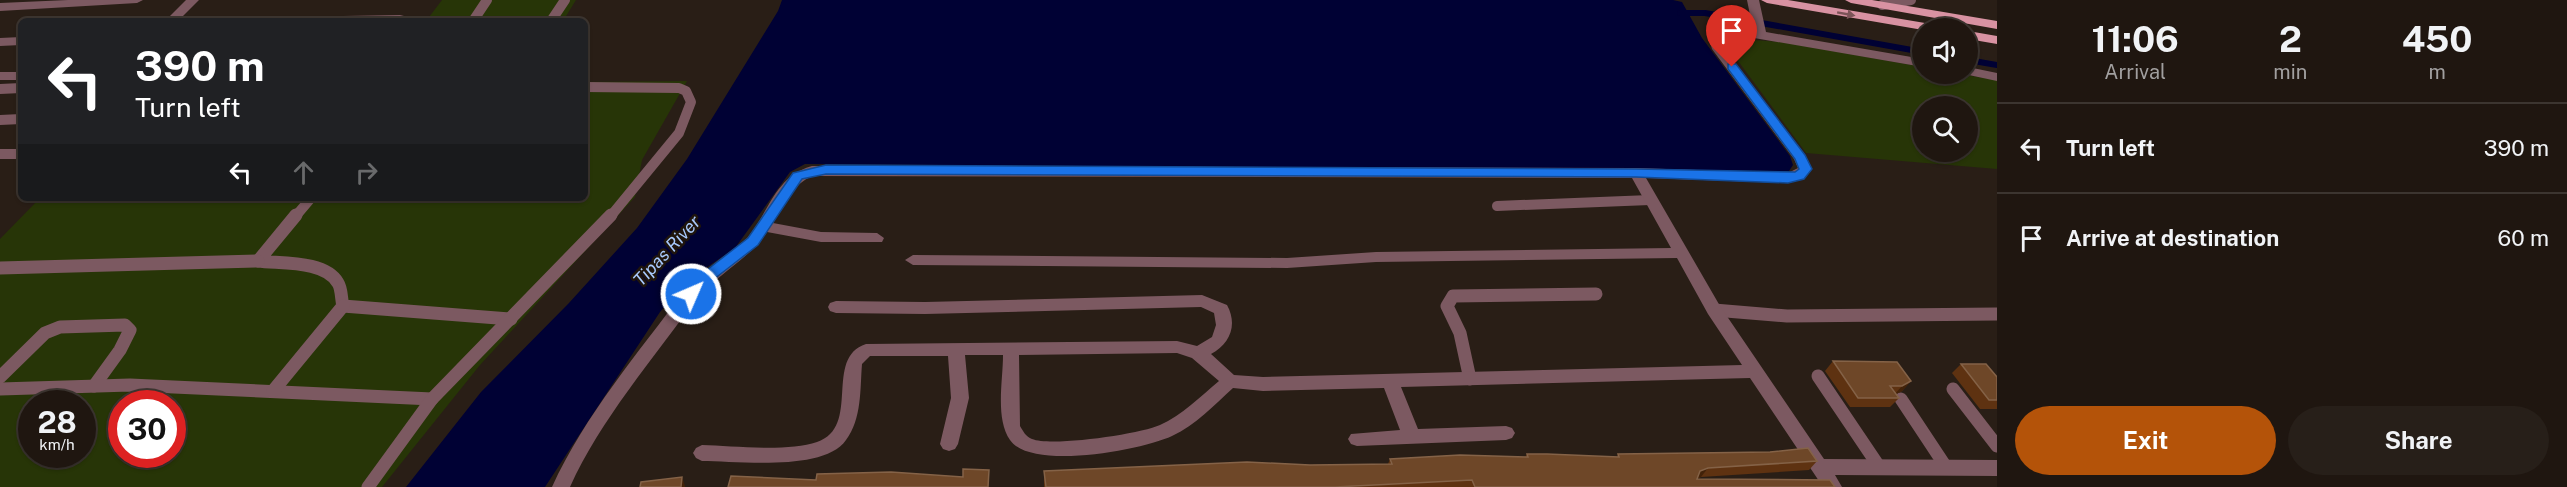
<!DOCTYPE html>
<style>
:root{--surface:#1f1610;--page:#271f19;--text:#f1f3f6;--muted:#a19f9f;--line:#3c3530;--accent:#b45309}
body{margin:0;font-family:"Public Sans",sans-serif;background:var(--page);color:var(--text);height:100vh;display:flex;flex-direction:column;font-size:22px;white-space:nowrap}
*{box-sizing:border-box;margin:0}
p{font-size:20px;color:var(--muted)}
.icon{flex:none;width:33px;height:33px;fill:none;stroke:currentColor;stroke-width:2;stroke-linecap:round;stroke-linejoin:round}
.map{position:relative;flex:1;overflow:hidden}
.details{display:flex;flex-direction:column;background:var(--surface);width:570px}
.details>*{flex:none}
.banner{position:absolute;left:18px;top:18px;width:570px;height:183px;border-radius:9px;box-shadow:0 2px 4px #0004,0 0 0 2px var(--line);background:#202124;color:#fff;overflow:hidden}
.buttons{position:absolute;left:1912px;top:18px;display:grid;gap:12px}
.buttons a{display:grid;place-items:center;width:66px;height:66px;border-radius:50%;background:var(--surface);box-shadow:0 2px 4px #0004,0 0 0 2px var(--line);font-size:30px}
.speed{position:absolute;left:18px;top:390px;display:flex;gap:12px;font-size:30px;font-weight:700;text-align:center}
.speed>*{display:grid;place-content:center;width:78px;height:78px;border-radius:50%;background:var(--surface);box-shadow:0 2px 4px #0004,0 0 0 2px var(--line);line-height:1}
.speed small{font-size:15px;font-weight:400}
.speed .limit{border:9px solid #d22;background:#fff;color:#111}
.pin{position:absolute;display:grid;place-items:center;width:51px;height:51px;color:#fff;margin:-62px -26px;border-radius:50% 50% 50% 0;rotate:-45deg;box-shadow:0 0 6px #0007}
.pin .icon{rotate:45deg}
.me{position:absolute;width:66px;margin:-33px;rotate:45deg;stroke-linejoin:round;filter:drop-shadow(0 0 4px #0008)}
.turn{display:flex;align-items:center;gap:21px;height:126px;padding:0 18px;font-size:27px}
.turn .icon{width:78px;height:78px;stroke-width:2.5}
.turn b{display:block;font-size:42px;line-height:51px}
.lanes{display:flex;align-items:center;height:57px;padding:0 18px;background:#0003;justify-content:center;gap:30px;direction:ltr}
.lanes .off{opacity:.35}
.eta{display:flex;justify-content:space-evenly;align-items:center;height:102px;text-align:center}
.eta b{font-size:36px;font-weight:700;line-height:42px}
.primary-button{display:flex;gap:12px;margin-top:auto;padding:12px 18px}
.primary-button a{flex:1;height:69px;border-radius:36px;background:var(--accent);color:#fff;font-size:24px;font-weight:700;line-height:69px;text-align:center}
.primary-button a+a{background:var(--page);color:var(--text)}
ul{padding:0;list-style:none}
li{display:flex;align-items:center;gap:18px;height:90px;padding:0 18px;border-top:2px solid var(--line)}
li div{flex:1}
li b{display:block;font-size:22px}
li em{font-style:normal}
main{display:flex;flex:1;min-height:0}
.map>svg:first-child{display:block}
.green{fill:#273507;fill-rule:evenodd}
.water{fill:#000134}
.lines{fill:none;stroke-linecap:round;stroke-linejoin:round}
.stream{stroke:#000134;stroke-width:6}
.service-far1{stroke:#7c5961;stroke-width:10}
.service{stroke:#7c5961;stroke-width:13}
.minor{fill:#7c5961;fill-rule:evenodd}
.primary{fill:#d892a2;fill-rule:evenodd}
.wall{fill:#5e3211}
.shaded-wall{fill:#422209}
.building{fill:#6e4728;stroke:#846247;stroke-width:1.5}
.oneway{fill:#7c5458}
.route{fill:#1a73e8;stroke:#114b97;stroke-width:1.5}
.labels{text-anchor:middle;stroke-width:5;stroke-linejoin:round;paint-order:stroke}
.water-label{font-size:18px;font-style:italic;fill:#a8c9fc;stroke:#1f150d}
</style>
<main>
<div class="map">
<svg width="1997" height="487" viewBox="0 0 1997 487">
<rect width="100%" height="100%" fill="#291e16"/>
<g class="green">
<polygon points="442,0 576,0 563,21 426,21"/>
<path d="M1728,38L1781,42L1923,67V74H1959L1997,80V169L1806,153L1724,42ZM1923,106H1968V152H1923Z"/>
<path d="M687,81L642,160L635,197L480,365L382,487H0V239L40,198H585V82ZM32,404H82V454H32ZM122,404H172V454H122Z"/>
</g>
<polygon class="water" points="782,0 1673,0 1682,2 1702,38 1790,156 1793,165 1789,171 805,164 790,172 735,248 687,281 660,312 545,487 406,487 481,392 569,303 637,228 687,159 778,11"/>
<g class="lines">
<g class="stream">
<polyline points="1680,13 1705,13 1923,52"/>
<polyline points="1968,60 1997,65"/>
</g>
<g class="service-far1">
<polyline points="1882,5 1911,0"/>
<polyline points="473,21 487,0"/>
<polyline points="551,21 565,0"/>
<polyline points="585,87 679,88 686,91 691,102 679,133 610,217"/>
<polyline points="0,89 21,88"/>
<polyline points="0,120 21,119"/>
<polyline points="0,154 21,154"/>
<polyline points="1497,206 1650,200"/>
<polyline points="295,217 311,198"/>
</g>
<g class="service">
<path d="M296,215L258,261C280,264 325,260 338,283C342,289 341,299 343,306L511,319"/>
<polyline points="0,268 258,261"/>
<polyline points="1714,310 1787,316 1997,314"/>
<polyline points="1818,376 1880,468"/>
<polyline points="0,377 45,333 60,327 125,325 130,330 120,350 94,386"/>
<polyline points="1470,379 1460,333 1447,306 1453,296 1596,294"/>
<polyline points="0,389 130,385 432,399"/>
<polyline points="1953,389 1997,446"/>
<polyline points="273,391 343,306"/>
<polyline points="1901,399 1946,467"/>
<polyline points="368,487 432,399 611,215"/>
</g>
<g class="minor">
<polygon points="68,0 143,0 137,3 0,11 0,3"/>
<polygon points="186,0 199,0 178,21 165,21"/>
<path d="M1747,0H1759L1766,32L1923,59V67L1731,34L1721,37L1724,49L1805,155L1812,169L1805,178L1788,183L1646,178L1720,306L1824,459L1997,460V476L1835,475L1842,487H1823L1750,378L1401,387L1418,429L1506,426L1512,428L1515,433L1512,438L1506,440L1357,446L1351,444L1348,439L1351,434L1400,430L1384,388L1263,391L1233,388C1214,405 1196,425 1172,436C1142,450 1031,471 1010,440C995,418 1003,381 1003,355H965L969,398L958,444L955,449L949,451L943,449L940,444L951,398L948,356H870L862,364C860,389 862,419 846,440C824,472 737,461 702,461L696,458L693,453L696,448L702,445C733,446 788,452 817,442C862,427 823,358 866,344L1177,341L1197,346L1212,337L1216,325L1214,313L1201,307L925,314L836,313L830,311L828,307L830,303L836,301L925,302L1202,295L1227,305C1238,325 1230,344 1211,354L1234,375L1263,377L1742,365L1708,314L1677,258L1376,262L1287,268L913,265L905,260L913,255L1287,258L1376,252L1671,248L1632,178L813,176C793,183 784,205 773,223L821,232L877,233L884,238L882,242H821L767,232C749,259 718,274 697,298C653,359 601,419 570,487H552C585,415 638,353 685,290C704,269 733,255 749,236C770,209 776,176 812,166L1636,168L1788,173L1798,168L1794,159L1712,49L1708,35L1710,32L1731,26L1753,30ZM1177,353L1192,358L1219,381C1200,397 1182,415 1160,425C1140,434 1052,447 1032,439C1026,437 1023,431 1020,426L1019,355Z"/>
<polygon points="400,15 404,16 405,21 280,21 286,17"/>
<polygon points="21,37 21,45 0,46 0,38"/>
<polygon points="1968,67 1997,73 1997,81 1964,74 1968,74"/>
<rect x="0" y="72" width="21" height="8"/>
</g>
<g class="primary">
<polygon points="1761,0 1788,0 1931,24 1937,28 1923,30 1767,3"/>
<polygon points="1845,0 1872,0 1997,21 1997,29 1851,3"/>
<polygon points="1968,31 1997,36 1997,44 1968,39"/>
</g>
</g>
<g class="wall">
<polygon points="1833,361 1911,381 1902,391 1896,394 1899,398 1890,407 1850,407 1825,371"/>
<polygon points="1961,364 1997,377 1997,409 1980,409 1952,373"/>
<polygon points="1527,454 1617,457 1618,454 1817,461 1809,470 1701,477 1697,479 1835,487 1044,487 1044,471 1388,464 1390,459 1525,457"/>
</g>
<g class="shaded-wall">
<polygon points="1911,381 1902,391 1894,395 1902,386"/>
<polygon points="1708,468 1701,477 1693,480 1700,471"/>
<polygon points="682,477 685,486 685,487 681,487"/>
</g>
<g class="building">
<polygon points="1833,361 1897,362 1911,381 1902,386 1890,386 1899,398 1858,398"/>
<polygon points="1961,364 1986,364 1997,377 1997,400 1989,400"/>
<polygon points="1808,448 1817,461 1708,468 1700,471 1697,479 1830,480 1835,487 1475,487 1472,480 1335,487 1046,487 1044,471 1247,462 1310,465 1392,464 1390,459 1460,455 1528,457 1527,454 1547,454 1619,457 1618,454 1770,452"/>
<polygon points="963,469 989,470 988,487 728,487 731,476 816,480 817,474 891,472 963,477"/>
<polygon points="682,477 681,487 640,487 641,482"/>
</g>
<defs><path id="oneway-solid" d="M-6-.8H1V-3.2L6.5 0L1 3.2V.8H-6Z" transform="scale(1.5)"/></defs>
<use class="oneway" href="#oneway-solid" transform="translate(1846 14) rotate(10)"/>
<polygon class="route" points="1728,64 1736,64 1805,155 1812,169 1804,179 1788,183 1636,177 826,174 802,179 758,245 709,283 696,298 686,298 684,294 699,276 748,238 793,173 826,165 1636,169 1795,172 1799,169 1795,159 1728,69"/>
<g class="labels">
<g class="water-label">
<text transform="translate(667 251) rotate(-47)" y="6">Tipas River</text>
</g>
</g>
</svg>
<div class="buttons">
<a><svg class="icon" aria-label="sound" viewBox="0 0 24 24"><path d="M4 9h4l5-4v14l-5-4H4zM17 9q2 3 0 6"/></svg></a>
<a><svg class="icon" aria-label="search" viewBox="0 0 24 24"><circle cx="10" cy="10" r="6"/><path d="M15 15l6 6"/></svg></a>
</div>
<div class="speed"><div>28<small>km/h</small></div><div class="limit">30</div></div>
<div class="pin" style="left:1732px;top:67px;background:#d93025"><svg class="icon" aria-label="arrive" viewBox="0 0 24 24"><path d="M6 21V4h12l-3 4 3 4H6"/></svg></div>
<svg class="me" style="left:691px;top:294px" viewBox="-20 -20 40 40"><circle r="17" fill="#1a73e8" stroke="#fff" stroke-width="3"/><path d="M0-11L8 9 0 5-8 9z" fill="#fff"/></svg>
<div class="banner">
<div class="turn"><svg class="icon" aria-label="left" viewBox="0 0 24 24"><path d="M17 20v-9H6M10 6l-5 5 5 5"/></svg><div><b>390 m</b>Turn left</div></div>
<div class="lanes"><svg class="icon" aria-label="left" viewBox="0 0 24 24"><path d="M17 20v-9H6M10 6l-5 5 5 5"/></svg><svg class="icon off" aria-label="ahead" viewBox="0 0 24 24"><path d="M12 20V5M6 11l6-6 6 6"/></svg><svg class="icon off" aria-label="right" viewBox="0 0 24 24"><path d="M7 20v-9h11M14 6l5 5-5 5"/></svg></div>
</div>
</div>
<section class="details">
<div class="eta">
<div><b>11:06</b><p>Arrival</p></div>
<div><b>2</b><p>min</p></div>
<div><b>450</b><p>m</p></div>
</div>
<ul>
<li><svg class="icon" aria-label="left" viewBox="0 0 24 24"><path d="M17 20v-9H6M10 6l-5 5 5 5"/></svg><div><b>Turn left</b></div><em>390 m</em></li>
<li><svg class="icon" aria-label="arrive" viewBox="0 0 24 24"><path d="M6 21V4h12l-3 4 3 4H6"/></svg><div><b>Arrive at destination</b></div><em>60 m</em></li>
</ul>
<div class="primary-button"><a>Exit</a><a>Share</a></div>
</section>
</main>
